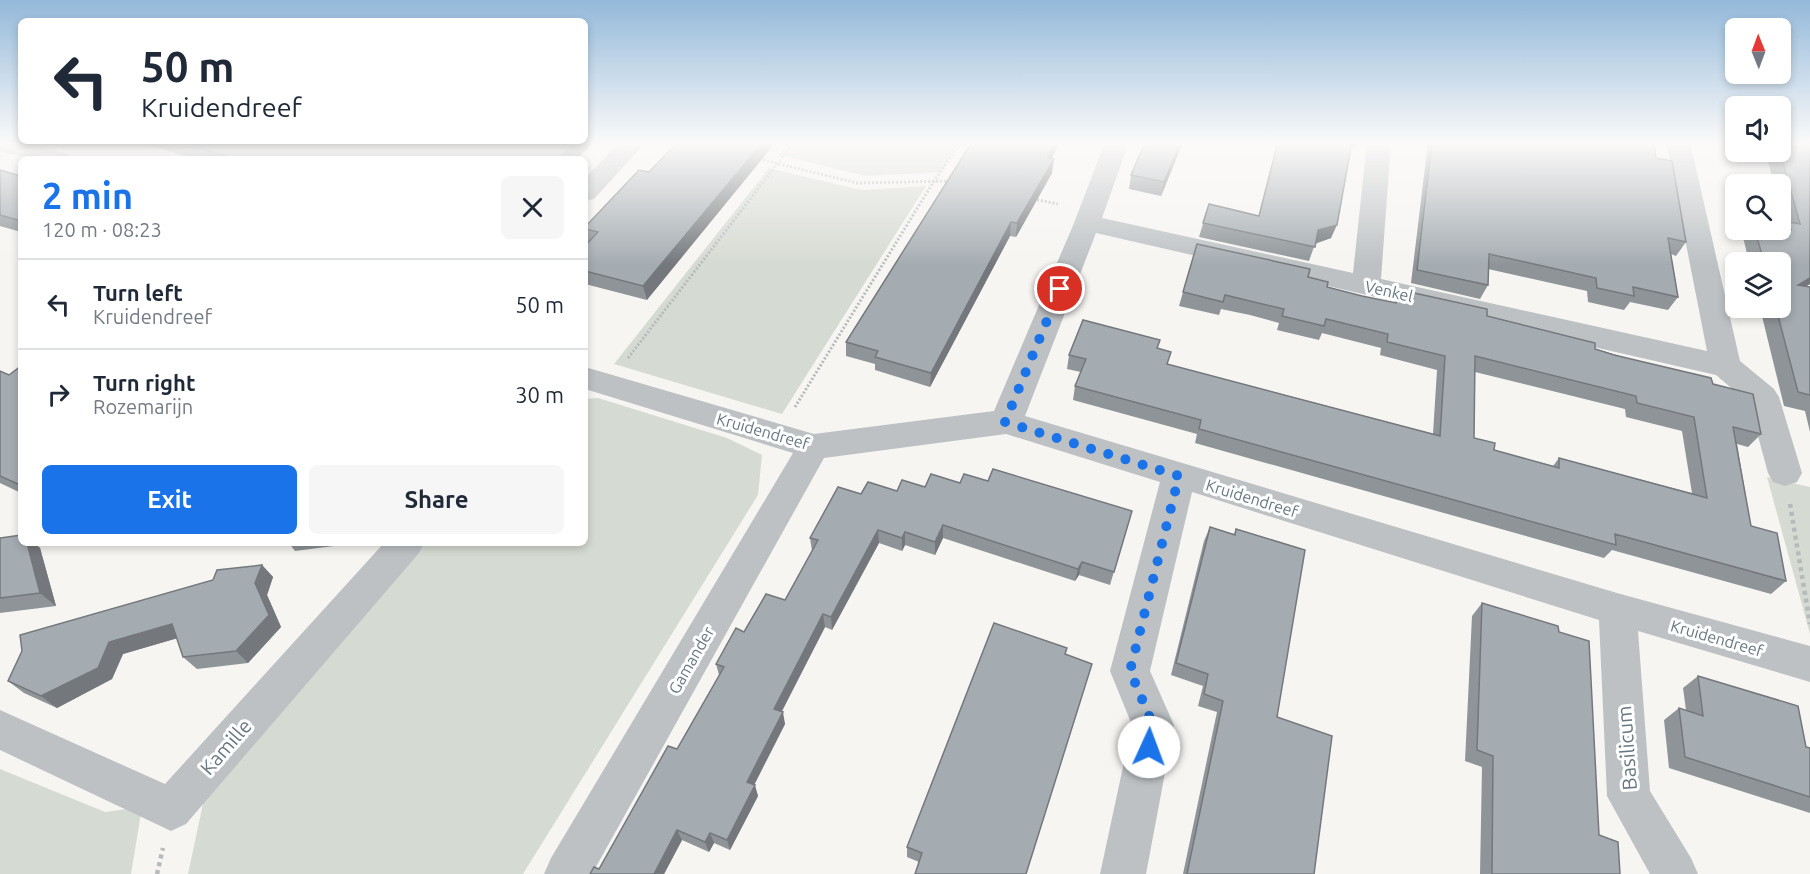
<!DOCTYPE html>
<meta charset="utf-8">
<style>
:root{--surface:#fff;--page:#f6f6f7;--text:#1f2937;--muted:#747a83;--line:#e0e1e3;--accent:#1a73e8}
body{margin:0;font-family:Ubuntu,sans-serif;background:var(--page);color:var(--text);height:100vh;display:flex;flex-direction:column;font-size:22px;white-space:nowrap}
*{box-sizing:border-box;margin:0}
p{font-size:20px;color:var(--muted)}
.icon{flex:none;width:33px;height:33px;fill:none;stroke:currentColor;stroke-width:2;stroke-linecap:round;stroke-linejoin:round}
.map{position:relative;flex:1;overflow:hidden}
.panel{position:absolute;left:18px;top:156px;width:570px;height:390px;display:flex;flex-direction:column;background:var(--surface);border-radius:9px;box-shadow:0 3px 9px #0003}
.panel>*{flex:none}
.banner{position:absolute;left:18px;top:18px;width:570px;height:126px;border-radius:9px;box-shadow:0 3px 9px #0003;background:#fff;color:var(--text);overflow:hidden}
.needle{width:39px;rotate:359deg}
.fabs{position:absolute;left:1725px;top:18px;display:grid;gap:12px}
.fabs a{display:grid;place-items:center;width:66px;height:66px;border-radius:9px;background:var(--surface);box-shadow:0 3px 9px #0003;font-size:30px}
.pin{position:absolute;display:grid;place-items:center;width:51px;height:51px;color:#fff;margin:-26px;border:3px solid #fff;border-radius:50%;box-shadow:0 2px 6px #0007}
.me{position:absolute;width:66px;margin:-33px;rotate:2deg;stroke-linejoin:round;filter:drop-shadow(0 0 4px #0008)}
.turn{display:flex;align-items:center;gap:21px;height:126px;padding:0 24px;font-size:27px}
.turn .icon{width:78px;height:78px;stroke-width:2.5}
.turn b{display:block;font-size:42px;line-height:51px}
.round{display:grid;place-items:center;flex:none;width:63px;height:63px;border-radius:9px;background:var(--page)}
.overview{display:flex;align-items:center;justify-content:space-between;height:102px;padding:0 24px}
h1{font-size:36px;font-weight:600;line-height:45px;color:var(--accent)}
.cta{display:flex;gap:12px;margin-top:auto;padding:12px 24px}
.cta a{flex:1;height:69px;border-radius:9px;background:var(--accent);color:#fff;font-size:24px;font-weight:600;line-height:69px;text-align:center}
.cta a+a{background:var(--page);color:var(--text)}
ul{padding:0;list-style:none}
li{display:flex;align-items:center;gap:18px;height:90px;padding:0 24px;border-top:2px solid var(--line)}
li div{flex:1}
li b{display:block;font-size:22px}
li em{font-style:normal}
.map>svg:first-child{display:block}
.green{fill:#d5dad2}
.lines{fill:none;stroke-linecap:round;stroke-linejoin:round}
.path-far1{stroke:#b7babc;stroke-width:3;stroke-dasharray:2 2;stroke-linecap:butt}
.path{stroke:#b7babc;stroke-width:4.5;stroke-dasharray:4 4;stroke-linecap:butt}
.minor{fill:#bdc1c4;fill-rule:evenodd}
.wall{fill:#8e9498;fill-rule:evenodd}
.shaded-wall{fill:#74787c}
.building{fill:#a5acb1;stroke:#74787c;stroke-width:1.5;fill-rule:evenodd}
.route{stroke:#1a73e8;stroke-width:10;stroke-dasharray:0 18}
.labels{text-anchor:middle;stroke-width:6;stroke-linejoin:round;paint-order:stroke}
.street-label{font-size:16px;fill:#677781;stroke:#fff}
.near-street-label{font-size:20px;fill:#677781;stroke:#fff}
</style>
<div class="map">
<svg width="1810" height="874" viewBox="0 0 1810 874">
<rect width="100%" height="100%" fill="#f6f5f2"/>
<g class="green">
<polygon points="789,142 959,142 941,172 866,176 778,155"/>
<polygon points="769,168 861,190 926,186 782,414 614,364"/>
<polygon points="598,398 727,438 762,455 758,495 523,874 188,874 204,799 423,543 585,543 585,399"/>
<polygon points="1767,477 1810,487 1810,634"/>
<polygon points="0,769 105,812 142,807 131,874 0,874"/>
</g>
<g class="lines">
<g class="path-far1">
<polyline points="759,159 857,183 950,181"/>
<polyline points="1033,199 1058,204"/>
<polyline points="628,358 794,142"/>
<polyline points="795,407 934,181 961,142"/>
</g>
<g class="path">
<polyline points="1790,504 1810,624"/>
<polyline points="157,874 163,848"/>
</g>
<g class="minor">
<polygon points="0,142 26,142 68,154 72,159 31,159 0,151"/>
<polygon points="620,142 646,142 594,199 585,201 585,178"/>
<polygon points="1105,142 1129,142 1102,218 1353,273 1367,142 1391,142 1381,279 1707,351 1666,142 1690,142 1740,361 1774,389 1779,397 1802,473 1797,482 1785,486 1773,482 1768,473 1749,403 1716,375 1096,233 1025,416 1617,593 1810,646 1810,682 1638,631 1650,791 1691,858 1698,874 1650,874 1607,796 1599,620 1192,492 1150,671 1174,725 1146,874 1100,874 1132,725 1110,671 1160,482 1006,434 824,458 592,874 544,874 551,858 793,453 585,389 585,367 814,434 994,411 1074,223"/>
<polygon points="384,543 424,543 419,553 186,824 171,831 0,750 0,710 165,784"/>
</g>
</g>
<g class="wall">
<polygon points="138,142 592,142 593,144 576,159 196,159"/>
<polygon points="1183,142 1161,196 1129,189 1131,175"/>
<polygon points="1277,142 1360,142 1359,146 1351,148 1331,238 1315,244 1309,261 1199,237 1209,204 1259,216"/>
<polygon points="1428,142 1654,142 1656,158 1686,242 1676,256 1671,254 1678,297 1668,310 1630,302 1624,310 1588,302 1587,291 1488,269 1488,285 1480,299 1411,283"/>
<polygon points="1810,142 1810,284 1806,286 1810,287 1810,432 1805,411 1784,406 1760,308 1780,308 1780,262 1749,262 1743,237 1748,230 1780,230 1783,229 1786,226 1780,207 1780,184 1774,184 1766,154 1768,152 1780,152"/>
<polygon points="1052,159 1052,173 1016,237 1010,236 930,387 875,370 875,364 846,356 846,342"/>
<polygon points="0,170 21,176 21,232 0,226"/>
<polygon points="649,172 647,300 585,284 585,246 588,242 585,234 585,227"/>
<path d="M1197,244L1308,277L1327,287L1362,296L1395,303L1397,300L1410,302L1414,293L1487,316L1713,384L1761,434L1748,447L1737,444L1751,526L1786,581L1771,594L1612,550L1604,558L1195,443L1197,434L1073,400L1075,386L1081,372L1067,369L1069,355L1158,348L1167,364L1433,434L1437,370L1380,355L1381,348L1322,333L1319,340L1277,330L1279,323L1250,315L1221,309L1219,315L1179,306ZM1475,372L1625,409L1626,417L1682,431L1692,493L1559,458L1553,466L1494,450L1474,438Z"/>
<polygon points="21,366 21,493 0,483 0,371 9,375"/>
<polygon points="988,481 1132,511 1110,585 1079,575 1075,581 943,538 935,555 905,545 902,551 879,543 832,630 825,627 781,712 785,724 754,785 758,796 730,850 714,843 709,852 682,840 664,874 590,874 599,869 677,749 719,675 716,664 744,632 785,600 812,551 810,538 861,494 960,483"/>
<polygon points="1210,527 1234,534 1236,529 1277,717 1314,874 1183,874 1217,712 1198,706 1203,686 1171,675 1204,541"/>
<polygon points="0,538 21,543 34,543 40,548 56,606 0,613"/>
<polygon points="289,543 344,543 342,545 295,551"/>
<polygon points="262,565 273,577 267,595 281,627 248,663 197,669 183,657 177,638 123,654 112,679 57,708 24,693 8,681 213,580"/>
<polygon points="1482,603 1559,632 1599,835 1620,874 1480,874 1482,767 1465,761 1472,616"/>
<polygon points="1067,648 919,862 907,857 907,847"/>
<polygon points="1698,676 1806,747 1810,748 1810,813 1669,768 1664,720 1679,708 1686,710 1683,688"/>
</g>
<g class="shaded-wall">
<polygon points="576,142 592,142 593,144 576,159 558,159"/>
<polygon points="763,142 776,142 647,300 643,286"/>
<polygon points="1055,142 1060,142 1046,171 1048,158"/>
<polygon points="1181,142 1183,142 1161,196 1164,182"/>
<polygon points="1351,142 1360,142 1359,146 1348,149"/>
<polygon points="1054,159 1052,173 1016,237 1017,223"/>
<polygon points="1011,222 1010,236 930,387 931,373"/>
<polygon points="1337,225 1331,238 1313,244 1318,230"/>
<polygon points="1810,278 1810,284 1786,299 1798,285"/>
<polygon points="943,525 943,538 935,555 935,542"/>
<polygon points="878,530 879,543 832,630 831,617"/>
<polygon points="905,532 905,545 902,551 902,538"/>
<polygon points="27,543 34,543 40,548 56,606 40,593"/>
<polygon points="1082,562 1079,575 1075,581 1078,569"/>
<polygon points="262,565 273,577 267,595 281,627 248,663 236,651 255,583"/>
<polygon points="823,614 825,627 777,721 774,709"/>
<polygon points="172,624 185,636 123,654 112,679 57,708 41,696 109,642"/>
<polygon points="783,712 785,724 750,793 747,782"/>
<polygon points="755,785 758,796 730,850 727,840"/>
<polygon points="677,830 682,840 664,874 654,874"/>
<polygon points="710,833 714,843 709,852 705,842"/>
</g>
<g class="building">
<polygon points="178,142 576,142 558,159 237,159"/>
<polygon points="678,142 763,142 643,286 585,271 585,246 598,232 585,229 585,227 639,170 649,172"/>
<polygon points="972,142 1055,142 1048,158 1054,159 1017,223 1011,222 931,373 875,357 878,351 846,342"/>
<polygon points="1145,142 1181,142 1164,182 1131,175"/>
<polygon points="1278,142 1352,142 1337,225 1318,230 1315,247 1203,223 1209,204 1259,216"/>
<polygon points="1432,142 1654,142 1656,158 1672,161 1686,242 1668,238 1678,297 1633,287 1634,296 1597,288 1596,278 1489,254 1488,285 1417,270"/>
<polygon points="1780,142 1810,142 1810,278 1798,285 1810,287 1810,395 1798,392 1776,308 1780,308 1780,262 1764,262 1755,230 1780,230 1780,228 1791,230 1789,222 1800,224 1780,152"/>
<polygon points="0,170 21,176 21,221 0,215"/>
<path d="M1197,244L1310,269L1308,277L1328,282L1327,287L1362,296L1396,303L1397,300L1413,303L1414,293L1487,309V316L1595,343V349L1614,355L1711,378L1713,384L1753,394L1761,434L1733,427L1751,526L1777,533L1786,581L1615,534L1616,545L1199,429L1201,420L1075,386L1086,359L1069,355L1083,320L1160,340L1157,348L1171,352L1167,364L1440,436L1445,356L1387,342L1388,334L1326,319L1324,326L1282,316L1284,309L1254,302L1225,295L1223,302L1183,292ZM1475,356L1636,396L1637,403L1694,417L1707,498L1559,458V468L1494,450L1495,443L1474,438Z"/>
<polygon points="21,366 21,413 20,414 21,415 21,484 20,485 0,476 0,371 9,375"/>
<polygon points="993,469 1132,511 1114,572 1082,562 1078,569 943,525 935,542 905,532 902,538 878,530 831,617 823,614 774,709 783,712 747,782 755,785 727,840 710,833 705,842 677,830 654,874 590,874 594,867 599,869 668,746 677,749 724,667 716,664 736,628 744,632 766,594 785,600 818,540 810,538 838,487 861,494 868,482 897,491 902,480 925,487 931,474 960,483 964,474 988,481"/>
<polygon points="1210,527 1235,535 1236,529 1305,550 1277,717 1332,736 1314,874 1187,874 1223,701 1204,694 1208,674 1176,663"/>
<polygon points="21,535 21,543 27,543 40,593 0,598 0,538"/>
<polygon points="262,565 255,583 269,615 236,651 183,657 172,624 109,642 98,668 41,696 8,681 22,651 20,635 213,580 217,570"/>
<polygon points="1482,603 1558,626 1559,632 1589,641 1599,835 1618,842 1620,874 1492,874 1493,756 1477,750"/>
<polygon points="994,623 1067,648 1065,654 1092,664 1026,874 915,874 922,853 907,847"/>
<polygon points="1698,676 1798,706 1806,747 1810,748 1810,797 1685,757 1679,708 1703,716"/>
</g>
<linearGradient id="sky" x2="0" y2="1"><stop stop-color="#93b9da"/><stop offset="0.54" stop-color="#fbfaf9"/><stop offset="1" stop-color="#fbfaf9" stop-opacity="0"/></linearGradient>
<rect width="1810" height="265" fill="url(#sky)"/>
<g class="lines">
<polyline class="route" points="1060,289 1005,422 1179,476 1130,671 1153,725 1149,747"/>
</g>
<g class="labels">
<g class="street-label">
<text transform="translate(1389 291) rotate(13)" y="6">Venkel</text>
<text transform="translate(763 431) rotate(16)" y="6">Kruidendreef</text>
<text transform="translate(1252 498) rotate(17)" y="6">Kruidendreef</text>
<text transform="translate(1717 638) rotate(16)" y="6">Kruidendreef</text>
<text transform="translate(691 660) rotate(-60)" y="6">Gamander</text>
</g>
<g class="near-street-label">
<text transform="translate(226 747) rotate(-49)" y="7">Kamille</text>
<text transform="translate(1627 748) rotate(-94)" y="7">Basilicum</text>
</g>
</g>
</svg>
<div class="fabs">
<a><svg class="needle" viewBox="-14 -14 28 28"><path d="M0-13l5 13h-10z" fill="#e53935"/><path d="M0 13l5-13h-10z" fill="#747a83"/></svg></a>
<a><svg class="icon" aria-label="sound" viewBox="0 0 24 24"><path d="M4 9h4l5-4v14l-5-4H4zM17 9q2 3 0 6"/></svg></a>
<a><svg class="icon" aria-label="search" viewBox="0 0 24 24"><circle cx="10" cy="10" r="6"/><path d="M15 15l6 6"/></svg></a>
<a><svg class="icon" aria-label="layers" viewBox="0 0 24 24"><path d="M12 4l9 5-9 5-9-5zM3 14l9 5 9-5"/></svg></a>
</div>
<div class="pin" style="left:1060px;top:289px;background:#d93025"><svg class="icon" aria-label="arrive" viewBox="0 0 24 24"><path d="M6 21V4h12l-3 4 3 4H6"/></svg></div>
<svg class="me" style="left:1149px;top:747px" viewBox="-20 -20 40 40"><circle r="19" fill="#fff"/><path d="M0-13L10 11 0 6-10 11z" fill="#1a73e8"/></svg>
<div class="banner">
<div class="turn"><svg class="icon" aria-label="left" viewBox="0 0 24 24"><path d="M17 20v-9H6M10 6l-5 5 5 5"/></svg><div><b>50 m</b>Kruidendreef</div></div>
</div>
<section class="panel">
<div class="overview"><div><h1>2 min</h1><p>120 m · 08:23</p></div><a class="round"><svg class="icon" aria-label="close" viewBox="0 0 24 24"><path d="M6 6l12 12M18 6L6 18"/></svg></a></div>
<ul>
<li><svg class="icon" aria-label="left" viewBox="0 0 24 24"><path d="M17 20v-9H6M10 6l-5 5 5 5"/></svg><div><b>Turn left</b><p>Kruidendreef</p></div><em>50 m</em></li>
<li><svg class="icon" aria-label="right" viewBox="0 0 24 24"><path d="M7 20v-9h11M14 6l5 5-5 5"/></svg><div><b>Turn right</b><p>Rozemarijn</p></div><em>30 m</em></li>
</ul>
<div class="cta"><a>Exit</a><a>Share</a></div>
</section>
</div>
